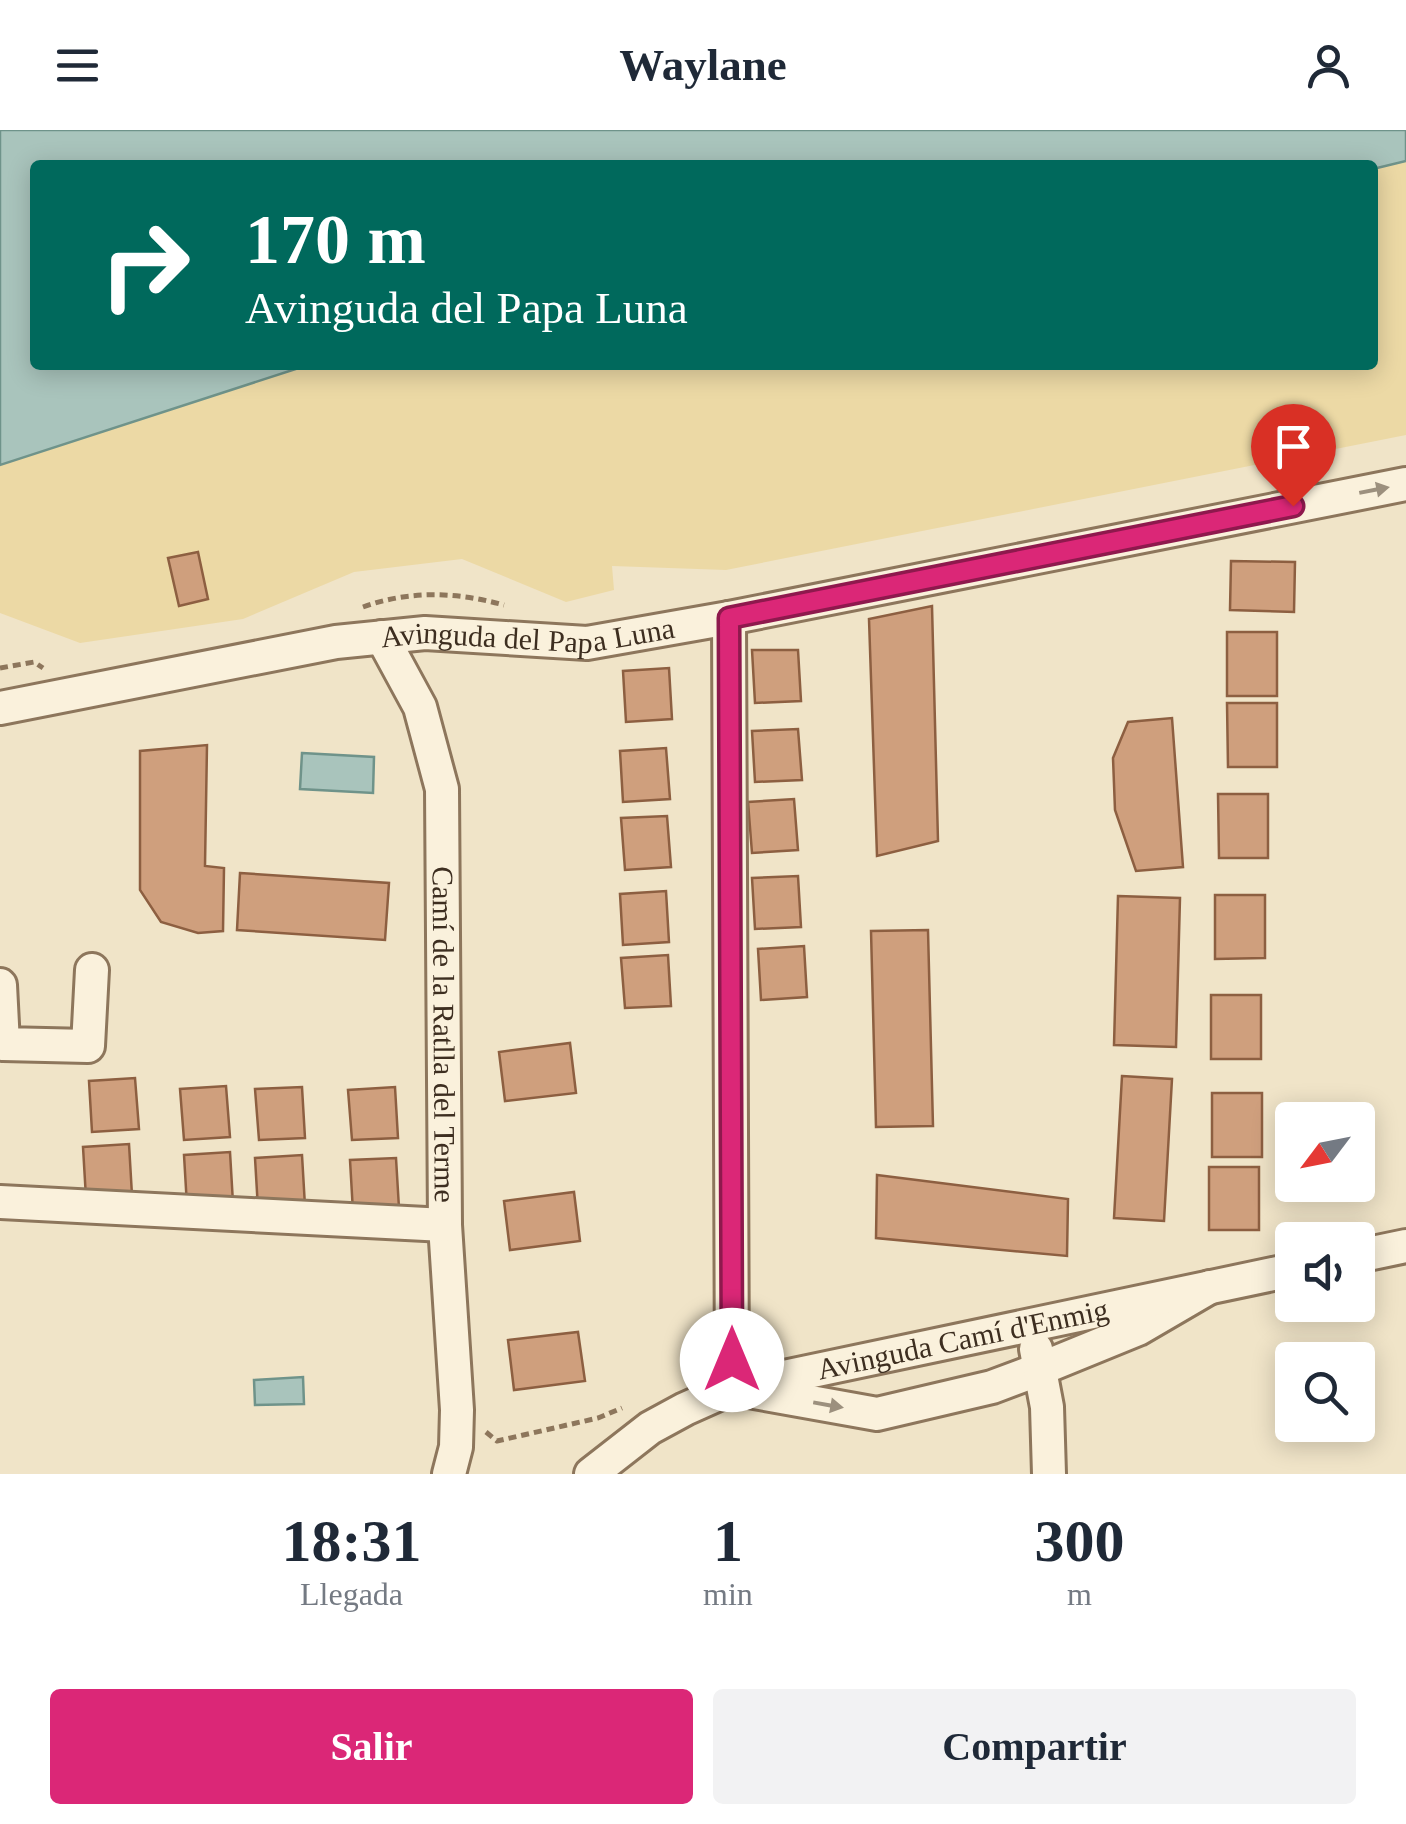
<!DOCTYPE html>
<html lang="es">
<meta charset="utf-8">
<style>
:root{--surface:#fff;--page:#f2f2f3;--text:#1f2937;--muted:#747a83;--accent:#db2777}
body{margin:0;font-family:Georgia,serif;background:var(--page);color:var(--text);height:100vh;display:flex;flex-direction:column;font-size:38px;white-space:nowrap}
*{box-sizing:border-box;margin:0}
p{font-size:32px;color:var(--muted)}
.icon{flex:none;width:55px;height:55px;fill:none;stroke:currentColor;stroke-width:2;stroke-linecap:round;stroke-linejoin:round}
.map{position:relative;height:1344px;overflow:hidden}
.side{display:flex;flex-direction:column;background:var(--surface);flex:1}
.side>*{flex:none}
.top-card{position:absolute;left:30px;top:30px;width:1348px;height:210px;border-radius:10px;box-shadow:0 5px 25px #0003;background:#00695c;color:#fff;overflow:hidden}
.needle{width:65px;rotate:238deg}
.tools{position:absolute;left:1275px;top:972px;display:grid;gap:20px}
.tools a{display:grid;place-items:center;width:100px;height:100px;border-radius:10px;background:var(--surface);box-shadow:0 5px 25px #0003;font-size:50px}
.pin{position:absolute;display:grid;place-items:center;width:85px;height:85px;color:#fff;margin:-102px -42px;border-radius:50% 50% 50% 0;rotate:-45deg;box-shadow:0 0 10px #0007}
.pin .icon{rotate:45deg}
.me{position:absolute;width:110px;margin:-55px;rotate:0deg;stroke-linejoin:round;filter:drop-shadow(0 0 8px #0008)}
.turn{display:flex;align-items:center;gap:35px;height:210px;padding:0 50px;font-size:45px}
.turn .icon{width:130px;height:130px;stroke-width:2.5}
.turn b{display:block;font-size:70px;line-height:85px}
.eta{display:flex;justify-content:space-evenly;align-items:center;height:170px;text-align:center}
.eta b{font-size:60px;font-weight:700;line-height:70px}
.action{display:flex;gap:20px;margin-top:auto;padding:20px 50px}
.action a{flex:1;height:115px;border-radius:10px;background:var(--accent);color:#fff;font-size:40px;font-weight:700;line-height:115px;text-align:center}
.action a+a{background:var(--page);color:var(--text)}
header{display:flex;justify-content:space-between;align-items:center;height:130px;padding:0 50px;background:var(--surface);font-size:45px;font-weight:700}
.map>svg:first-child{display:block}
.sand{fill:#ecd9a5}
.water{fill:#a9c4bc;stroke:#6f938a;stroke-width:2.5}
.building{fill:#cf9f7d;stroke:#8d5f41;stroke-width:2.5}
.lines{fill:none;stroke-linecap:round;stroke-linejoin:round}
.minor-casing{stroke:#8d765c;stroke-width:38}
.path{stroke:#8d765c;stroke-width:5;stroke-dasharray:8 5;stroke-linecap:butt}
.minor{stroke:#faf1dc;stroke-width:32}
.oneway{fill:#9c907e}
.route-casing{stroke:#8e194d;stroke-width:25}
.route{stroke:#db2777;stroke-width:18}
.labels{text-anchor:middle;stroke-width:10;stroke-linejoin:round;paint-order:stroke}
.street-label{font-size:30px;fill:#3d2e20;stroke:#f7eed8}
</style>
<header><svg class="icon" aria-label="menu" viewBox="0 0 24 24"><path d="M4 6h16M4 12h16M4 18h16"/></svg>Waylane<svg class="icon" aria-label="person" viewBox="0 0 24 24"><circle cx="12" cy="8" r="4"/><path d="M4 21q1-7 8-7t8 7"/></svg></header>
<div class="map">
<svg width="1406" height="1344" viewBox="0 0 1406 1344">
<rect width="100%" height="100%" fill="#f0e4c8"/>
<polygon class="sand" points="1406,31 1406,305 726,440 612,436 614,460 566,472 462,429 354,442 243,489 80,513 0,483 0,335 308,235 1372,235 1373,39"/>
<g class="water">
<polygon points="0,0 1406,0 1406,31 1373,39 1372,35 35,35 35,235 308,235 0,335"/>
<polygon points="302,623 374,627 373,663 300,659"/>
<polygon points="303,1247 304,1274 255,1275 254,1250"/>
</g>
<g class="building">
<polygon points="198,422 208,469 179,476 168,428"/>
<polygon points="1231,431 1295,432 1294,482 1230,480"/>
<polygon points="932,476 938,711 877,726 869,489"/>
<rect x="1227" y="502" width="50" height="64"/>
<polygon points="752,520 798,520 801,571 755,573"/>
<polygon points="669,538 672,589 626,592 623,541"/>
<polygon points="1227,573 1277,573 1277,637 1228,637"/>
<polygon points="1172,588 1183,737 1136,741 1115,680 1113,628 1128,592"/>
<polygon points="798,599 802,650 755,652 752,601"/>
<polygon points="207,615 205,736 224,738 223,801 198,803 161,792 140,760 140,621"/>
<polygon points="666,618 670,669 623,672 620,621"/>
<polygon points="1218,664 1268,664 1268,728 1219,728"/>
<polygon points="794,669 798,720 752,723 748,672"/>
<polygon points="667,686 671,737 625,740 621,688"/>
<polygon points="240,743 389,753 385,810 237,800"/>
<polygon points="798,746 801,797 755,799 752,748"/>
<polygon points="666,761 669,812 623,815 620,764"/>
<polygon points="1215,765 1265,765 1265,828 1215,829"/>
<polygon points="1118,766 1180,768 1176,917 1114,915"/>
<polygon points="928,800 933,996 876,997 871,801"/>
<polygon points="804,816 807,867 761,870 758,819"/>
<polygon points="668,825 671,876 625,878 621,828"/>
<rect x="1211" y="865" width="50" height="64"/>
<polygon points="570,913 576,963 505,971 499,922"/>
<polygon points="1122,946 1172,949 1164,1091 1114,1088"/>
<polygon points="135,948 139,999 92,1002 89,951"/>
<polygon points="226,956 230,1007 184,1010 180,959"/>
<polygon points="302,957 305,1008 259,1010 255,959"/>
<polygon points="395,957 398,1008 352,1010 348,960"/>
<rect x="1212" y="963" width="50" height="64"/>
<polygon points="129,1014 132,1065 86,1068 83,1017"/>
<polygon points="230,1022 233,1073 187,1076 184,1025"/>
<polygon points="302,1025 305,1076 258,1079 255,1028"/>
<polygon points="396,1028 399,1078 353,1082 350,1030"/>
<rect x="1209" y="1037" width="50" height="63"/>
<polygon points="877,1045 1068,1069 1067,1126 876,1108"/>
<polygon points="574,1062 580,1111 510,1120 504,1071"/>
<polygon points="578,1202 585,1251 514,1260 508,1210"/>
</g>
<g class="lines">
<defs>
<g id="minor">
<polyline points="729,488 732,1258 877,1284 992,1257 1040,1239 1138,1199 1210,1157"/>
<path id="s1" d="M382,507L420,577L442,659L445,1095L457,1280L456,1317L449,1344"/>
<path id="s2" d="M0,578L336,512L425,503L587,513L729,488L1406,354"/>
<polyline points="0,855 3,914 88,916 92,840"/>
<polyline points="0,1072 445,1095"/>
<polyline points="1358,1126 1406,1116"/>
<polyline points="1036,1219 1047,1277 1049,1344"/>
<path id="s3" d="M591,1344L650,1298L685,1279L732,1258L1292,1140"/>
</g>
</defs>
<use href="#minor" class="minor-casing"/>
<g class="path">
<path d="M363,477C410,460 457,462 504,475"/>
<polyline points="0,538 34,532 43,538"/>
<polyline points="1296,1109 1339,1100"/>
<polyline points="486,1302 497,1311 598,1288 622,1278"/>
</g>
<use href="#minor" class="minor"/>
</g>
<defs><path id="oneway-solid" d="M-6-.8H1V-3.2L6.5 0L1 3.2V.8H-6Z" transform="scale(2.5)"/></defs>
<g class="oneway">
<use href="#oneway-solid" transform="translate(1374 360) rotate(-11)"/>
<use href="#oneway-solid" transform="translate(828 1275) rotate(10)"/>
</g>
<g class="lines">
<defs>
<polyline id="route" points="732,1230 729,488 1293,376"/>
</defs>
<use href="#route" class="route-casing"/>
<use href="#route" class="route"/>
</g>
<g class="labels">
<g class="street-label">
<text dy="10" stroke="none"><textPath href="#s2" startOffset="535">Avinguda del Papa Luna</textPath></text>
<text dy="10" stroke="none"><textPath href="#s1" startOffset="410">Camí de la Ratlla del Terme</textPath></text>
<text dy="10" stroke="none"><textPath href="#s3" startOffset="402">Avinguda Camí d'Enmig</textPath></text>
</g>
</g>
</svg>
<div class="tools">
<a><svg class="needle" viewBox="-14 -14 28 28"><path d="M0-13l5 13h-10z" fill="#e53935"/><path d="M0 13l5-13h-10z" fill="#747a83"/></svg></a>
<a><svg class="icon" aria-label="sound" viewBox="0 0 24 24"><path d="M4 9h4l5-4v14l-5-4H4zM17 9q2 3 0 6"/></svg></a>
<a><svg class="icon" aria-label="search" viewBox="0 0 24 24"><circle cx="10" cy="10" r="6"/><path d="M15 15l6 6"/></svg></a>
</div>
<div class="pin" style="left:1293px;top:376px;background:#d93025"><svg class="icon" aria-label="arrive" viewBox="0 0 24 24"><path d="M6 21V4h12l-3 4 3 4H6"/></svg></div>
<svg class="me" style="left:732px;top:1230px" viewBox="-20 -20 40 40"><circle r="19" fill="#fff"/><path d="M0-13L10 11 0 6-10 11z" fill="#db2777"/></svg>
<div class="top-card">
<div class="turn"><svg class="icon" aria-label="right" viewBox="0 0 24 24"><path d="M7 20v-9h11M14 6l5 5-5 5"/></svg><div><b>170 m</b>Avinguda del Papa Luna</div></div>
</div>
</div>
<section class="side">
<div class="eta">
<div><b>18:31</b><p>Llegada</p></div>
<div><b>1</b><p>min</p></div>
<div><b>300</b><p>m</p></div>
</div>
<div class="action"><a>Salir</a><a>Compartir</a></div>
</section>
